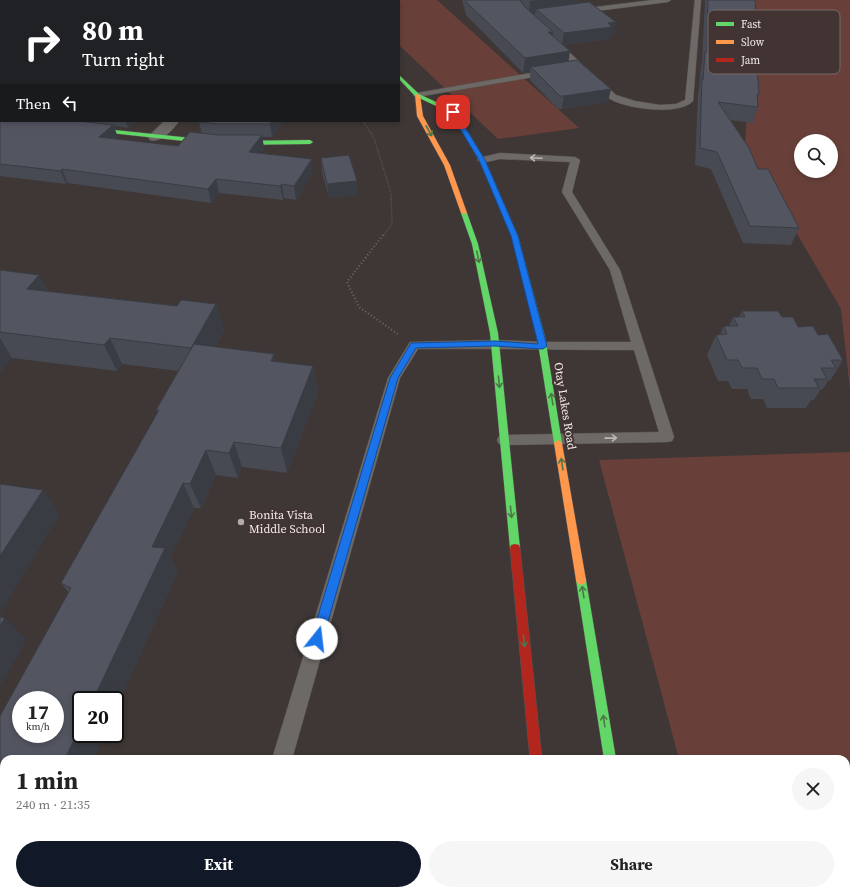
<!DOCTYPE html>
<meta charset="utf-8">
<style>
:root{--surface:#fff;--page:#f6f6f6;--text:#222;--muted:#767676;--accent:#111827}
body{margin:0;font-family:"Source Serif 4",serif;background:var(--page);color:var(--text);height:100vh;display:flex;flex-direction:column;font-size:15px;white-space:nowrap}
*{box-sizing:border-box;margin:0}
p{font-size:13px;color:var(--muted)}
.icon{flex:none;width:22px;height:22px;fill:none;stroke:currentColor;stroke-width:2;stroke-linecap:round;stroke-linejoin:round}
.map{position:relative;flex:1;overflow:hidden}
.sheet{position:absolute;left:0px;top:755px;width:850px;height:140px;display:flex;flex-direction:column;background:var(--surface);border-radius:12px 12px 0 0;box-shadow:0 2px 6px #0003}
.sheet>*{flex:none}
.banner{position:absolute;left:0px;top:0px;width:400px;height:122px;box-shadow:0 2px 6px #0003;background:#202124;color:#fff;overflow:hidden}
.buttons{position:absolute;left:794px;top:134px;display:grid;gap:8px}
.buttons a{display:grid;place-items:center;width:44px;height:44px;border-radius:50%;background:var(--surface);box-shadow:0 2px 6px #0003;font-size:20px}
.speed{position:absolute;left:12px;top:691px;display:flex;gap:8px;font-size:20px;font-weight:700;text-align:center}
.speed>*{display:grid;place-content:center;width:52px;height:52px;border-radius:50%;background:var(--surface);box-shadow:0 2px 6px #0003;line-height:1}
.speed small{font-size:10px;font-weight:400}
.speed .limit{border:2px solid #111;border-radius:6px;background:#fff;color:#111}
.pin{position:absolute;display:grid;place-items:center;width:34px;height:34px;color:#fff;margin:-17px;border-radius:8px;box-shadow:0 2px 6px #0006}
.me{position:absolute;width:44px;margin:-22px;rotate:16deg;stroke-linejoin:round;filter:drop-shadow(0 0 3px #0008)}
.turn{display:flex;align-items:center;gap:14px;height:84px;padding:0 16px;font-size:18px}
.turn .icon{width:52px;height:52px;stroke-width:2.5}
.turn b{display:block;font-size:28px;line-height:34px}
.then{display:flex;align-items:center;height:38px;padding:0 16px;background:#0003;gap:8px;font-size:15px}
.round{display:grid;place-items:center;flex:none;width:42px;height:42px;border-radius:21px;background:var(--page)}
.head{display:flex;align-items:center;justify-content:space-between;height:68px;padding:0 16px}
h1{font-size:24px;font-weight:700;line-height:30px}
.button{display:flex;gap:8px;margin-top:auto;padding:8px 16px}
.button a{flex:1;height:46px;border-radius:24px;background:var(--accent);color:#fff;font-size:16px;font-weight:700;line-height:46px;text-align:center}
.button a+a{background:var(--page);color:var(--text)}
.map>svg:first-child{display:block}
.green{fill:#684039;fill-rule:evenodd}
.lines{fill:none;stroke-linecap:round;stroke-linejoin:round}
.lane-casing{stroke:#5a5453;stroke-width:1}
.street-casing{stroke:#5a5453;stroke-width:1}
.fast-casing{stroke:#5a5453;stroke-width:1}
.slow-casing{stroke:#5a5453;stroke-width:1}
.jam-casing{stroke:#5a5453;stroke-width:1}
.path-far1{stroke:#6f6b6a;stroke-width:1.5;stroke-dasharray:0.5 1.5;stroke-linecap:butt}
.path{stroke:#6f6b6a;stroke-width:2;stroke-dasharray:1 2.5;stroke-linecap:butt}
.lane{fill:#6d6967;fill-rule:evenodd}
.street{fill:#6d6967;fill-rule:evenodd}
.fast{fill:#63d668;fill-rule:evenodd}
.slow{fill:#ff974d;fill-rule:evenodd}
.jam{fill:#b3261e;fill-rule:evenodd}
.wall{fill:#474a53;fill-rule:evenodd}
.shaded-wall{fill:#3a3c44}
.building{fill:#535661;stroke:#3a3c44;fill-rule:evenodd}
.oneway{stroke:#4f7548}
.oneway2{stroke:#bdb7b5}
.route{fill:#1a73e8;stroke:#114b97}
.poi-dot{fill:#b4acaa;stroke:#413432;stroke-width:1.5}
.labels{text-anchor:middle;stroke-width:4;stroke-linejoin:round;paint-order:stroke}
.street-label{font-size:12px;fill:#f3ebe9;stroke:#413432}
.poi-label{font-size:12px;fill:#f3ebe9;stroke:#413432;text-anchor:start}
.key{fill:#413432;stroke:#766b69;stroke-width:1}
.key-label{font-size:11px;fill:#f3ebe9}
</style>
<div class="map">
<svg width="850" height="895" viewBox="0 0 850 895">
<rect width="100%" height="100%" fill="#3e3736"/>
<g class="green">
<polygon points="0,0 209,0 211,1 1,1 1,3"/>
<polygon points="329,0 437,0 579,128 498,139 399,45 399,1"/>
<path d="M754,0H850V390L841,309L745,145ZM801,141H831V171H801Z"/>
<polygon points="850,452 850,895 716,895 715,891 846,891 846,759 679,759 599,460"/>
</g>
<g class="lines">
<defs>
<g id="lane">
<polygon points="653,0 671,0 668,2 580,13 577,11 580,9"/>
<path d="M695,0H701L693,101C679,116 627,109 610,99C603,94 596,86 590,80C577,68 562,57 551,44L552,42H558L616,95L635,101L660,105L676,104L685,100Z"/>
<polygon points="548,70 551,70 551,74 417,97 413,95 417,93"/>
<path d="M500,153L575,157L580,160L572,192L620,270L674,437L672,441L667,442L504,445L499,444L497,440L499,436L504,435L659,432L634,350C562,350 490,348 418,349L400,378L292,759H272L388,378L410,342L495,340L543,342H631L610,270L562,192L570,162L500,159L482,163L477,160L479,158Z"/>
<polygon points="233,891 255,891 254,895 232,895"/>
</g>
<path id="street" d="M164,121H179C173,130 161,143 150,140L148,137Z"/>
<g id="fast">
<polygon points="399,75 419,94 455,111 485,160 518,236 545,337 562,443 561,445 555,445 554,443 537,337 512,236 479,160 451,113 415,96 399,79"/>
<polygon points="85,127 221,141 310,140 313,142 310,144 221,145 83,130 83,128"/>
<polygon points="464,211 467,213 478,244 498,333 520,548 519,551 515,552 511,551 510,548 490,333 472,244 461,213"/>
<polygon points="581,575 585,577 586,580 616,759 604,759 576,580 577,577"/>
<polygon points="625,891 639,891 640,895 626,895"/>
</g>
<g id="slow">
<polygon points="284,0 289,0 290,1 285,1"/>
<polygon points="415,94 420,95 423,116 450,165 467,213 466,214 461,213 444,165 417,116"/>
<polygon points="558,440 562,443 586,580 585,583 581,585 577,583 576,580 554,443"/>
<rect x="542" y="891" width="14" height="4"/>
</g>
<polygon id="jam" points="515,544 519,545 520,548 542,759 530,759 510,548 511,545"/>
</defs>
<use href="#lane" class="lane-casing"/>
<use href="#street" class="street-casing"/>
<use href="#fast" class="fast-casing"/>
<use href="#slow" class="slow-casing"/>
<use href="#jam" class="jam-casing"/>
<g class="path-far1">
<polyline points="105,0 115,1"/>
<polyline points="363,121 374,138 391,193 392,224 383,236"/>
</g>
<polyline class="path" points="383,235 347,282 359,307 398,334"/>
<use href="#lane" class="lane"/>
<use href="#street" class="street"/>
<use href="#fast" class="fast"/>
<use href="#slow" class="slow"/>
<use href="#jam" class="jam"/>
</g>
<g class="wall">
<polygon points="462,0 580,0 580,3 616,22 614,34 611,34 610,39 563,45 568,61 608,102 562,109 558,109 530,80 530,72 523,73 466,15"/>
<polygon points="705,0 755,0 756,13 755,17 757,43 756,48 759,94 758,98 758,107 753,123 730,120 758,169 799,228 791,245 743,243 711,169 695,165 698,94 699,89 701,67 702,62"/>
<polygon points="0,1 1,1 1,121 135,121 128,128 114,126 118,138 116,139 178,146 202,134 199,122 200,121 284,121 272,137 262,137 264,148 260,153 313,172 296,200 284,198 283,200 219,193 211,203 68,183 66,184 0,176"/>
<polygon points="321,158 358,195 329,198 322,172"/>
<path d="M0,270L39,275L48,291L177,306L181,300L216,304L224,330L215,347L274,354L276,362L313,366L318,392L287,473L242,467L238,478L216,475L201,508H194L170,558L178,571L115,710V700H81V734H104L93,759H4V891H33L31,895H0V716L69,593L61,583L158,413L156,410L179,371L122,364L117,371L12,358L0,372ZM21,700H55V734H21Z"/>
<polygon points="742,311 782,317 798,327 818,335 843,360 830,381 828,381 823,389 821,389 814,400 811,400 806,408 767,408 763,399 751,399 747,389 732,389 728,381 718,381 707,355 716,335 720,334 724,326 729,326 733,317 739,317"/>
</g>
<g class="shaded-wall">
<polygon points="537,0 580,0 579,8 536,9 535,14 529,14 530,1"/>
<polygon points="616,22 614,34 611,34 610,39 562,45 564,33 608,23"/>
<polygon points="548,32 553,32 551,46"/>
<polygon points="570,51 568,66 531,67 530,72 523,73 525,58"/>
<polygon points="611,89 608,102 562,109 564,96"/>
<polygon points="126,121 135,121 128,128"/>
<polygon points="272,121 284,121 272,137 270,124"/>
<polygon points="113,125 118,138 104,151 99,137"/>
<polygon points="262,135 264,148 251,165 249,152"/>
<polygon points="312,159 313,172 296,200 294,186"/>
<polygon points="62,169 68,183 66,184 61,171"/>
<polygon points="216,179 219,193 211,203 208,189"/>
<polygon points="357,181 358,195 329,198 327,184"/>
<polygon points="282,184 284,198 283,200 280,186"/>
<polygon points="39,275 53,301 27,289"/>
<polygon points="216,304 224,330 200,374 191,348"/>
<polygon points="0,338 12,358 0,372"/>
<polygon points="110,338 122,364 117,371 104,345"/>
<polygon points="274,354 280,380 271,361"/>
<polygon points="313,366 318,392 287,473 281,448"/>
<polygon points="234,442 242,467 238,478 229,453"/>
<polygon points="206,450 216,475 201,508 190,484"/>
<polygon points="183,483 194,508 170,558 178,571 115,710 115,700 93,700 152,547"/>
<polygon points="43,490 60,514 0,613 0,556"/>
<polygon points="5,618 27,639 0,686 0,626"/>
<polygon points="81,725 81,734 104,734 93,759 65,759"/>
<polygon points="4,886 4,891 33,891 31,895 0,895"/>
</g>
<g class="building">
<polygon points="466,0 520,0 524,6 553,32 548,32 570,51 525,58 466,2"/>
<polygon points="708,0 755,0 756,13 755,13 755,21 757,43 755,43 759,94 757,94 758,107 718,102 749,148 758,169 768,169 799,228 750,226 717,152 700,148 702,78 703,80 705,52 707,52"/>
<rect x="0" y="1" width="1" height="106"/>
<polygon points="589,2 616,22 608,23 612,27 564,33 536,9"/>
<polygon points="577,60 611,89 564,96 560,96 531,67"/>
<polygon points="0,113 1,113 1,121 79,121 113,125 99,137 178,146 190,132 218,135 262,135 249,152 312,159 294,186 282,184 280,186 216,179 208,189 62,169 61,171 0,164"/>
<polygon points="200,121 272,121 270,124 218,124 199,122"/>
<polygon points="349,155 357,181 327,184 321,158"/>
<polygon points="0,270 39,275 27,289 177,306 181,300 216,304 191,348 110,338 104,345 0,332"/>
<polygon points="742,311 778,311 782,317 793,317 798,327 813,326 818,335 828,334 843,360 831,360 836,368 821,368 827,379 814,379 819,388 778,388 774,379 762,379 757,368 742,368 738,360 727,360 716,335 727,334 724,326 738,326 733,317 745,317"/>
<path d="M194,344L274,354L271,361L313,366L281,448L234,442L229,453L206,450L190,484L183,483L152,547L165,548L93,700H81V725L65,759H4V886L0,894V716L71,588L61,583L159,410H156ZM21,700H55V734H21Z"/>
<polygon points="0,484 43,490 0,556"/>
<polygon points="0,617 5,618 0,626"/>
</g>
<defs><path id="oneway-shaft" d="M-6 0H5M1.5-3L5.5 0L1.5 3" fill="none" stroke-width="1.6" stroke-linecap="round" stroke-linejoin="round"/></defs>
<g class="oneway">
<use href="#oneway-shaft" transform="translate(429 131) rotate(61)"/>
<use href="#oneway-shaft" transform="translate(478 257) rotate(78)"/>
<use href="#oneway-shaft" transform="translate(499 382) rotate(84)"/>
<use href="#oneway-shaft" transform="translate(552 399) rotate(-99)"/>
<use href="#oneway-shaft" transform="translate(562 464) rotate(-99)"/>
<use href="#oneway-shaft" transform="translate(511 512) rotate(84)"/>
<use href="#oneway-shaft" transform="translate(583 592) rotate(-99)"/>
<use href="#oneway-shaft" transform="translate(524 641) rotate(84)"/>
<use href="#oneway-shaft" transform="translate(604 721) rotate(-99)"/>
</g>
<g class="oneway2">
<use href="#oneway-shaft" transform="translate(536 158) rotate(-177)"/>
<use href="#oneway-shaft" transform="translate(611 438) rotate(-1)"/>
</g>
<polygon class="route" points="451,111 455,111 485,160 518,236 547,346 543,349 495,346 416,348 398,378 323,639 321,643 317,645 313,643 311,639 390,378 411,343 495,341 538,344 511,236 479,160 450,112"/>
<circle class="poi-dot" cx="241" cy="522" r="4"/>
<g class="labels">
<g class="street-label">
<text transform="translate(565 406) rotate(81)" y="4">Otay Lakes Road</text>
</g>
<g class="poi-label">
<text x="249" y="519">Bonita Vista<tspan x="249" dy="14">Middle School</tspan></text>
</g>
</g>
<rect x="708" y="10" width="132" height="64" rx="6" class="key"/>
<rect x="716" y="22" width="18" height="4" fill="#63d668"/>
<rect x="716" y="40" width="18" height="4" fill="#ff974d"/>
<rect x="716" y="58" width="18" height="4" fill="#b3261e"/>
<g class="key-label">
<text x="741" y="28">Fast</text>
<text x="741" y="46">Slow</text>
<text x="741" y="64">Jam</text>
</g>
</svg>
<div class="buttons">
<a><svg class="icon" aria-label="search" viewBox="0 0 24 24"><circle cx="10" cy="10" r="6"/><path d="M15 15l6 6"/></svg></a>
</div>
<div class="speed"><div>17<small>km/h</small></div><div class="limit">20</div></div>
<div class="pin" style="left:453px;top:112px;background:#d93025"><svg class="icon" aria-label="arrive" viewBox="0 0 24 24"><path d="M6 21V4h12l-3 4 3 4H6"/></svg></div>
<svg class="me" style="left:317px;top:639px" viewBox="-20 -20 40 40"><circle r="19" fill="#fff"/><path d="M0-13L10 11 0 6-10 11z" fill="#1a73e8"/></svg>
<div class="banner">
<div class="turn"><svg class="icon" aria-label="right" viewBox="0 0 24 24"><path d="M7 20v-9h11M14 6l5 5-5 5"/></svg><div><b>80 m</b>Turn right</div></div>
<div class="then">Then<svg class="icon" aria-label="left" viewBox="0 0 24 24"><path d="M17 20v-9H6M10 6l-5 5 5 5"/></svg></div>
</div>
<section class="sheet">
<div class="head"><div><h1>1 min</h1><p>240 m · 21:35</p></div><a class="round"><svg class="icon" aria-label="close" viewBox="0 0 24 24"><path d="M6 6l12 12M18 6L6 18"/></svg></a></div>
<div class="button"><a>Exit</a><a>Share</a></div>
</section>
</div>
